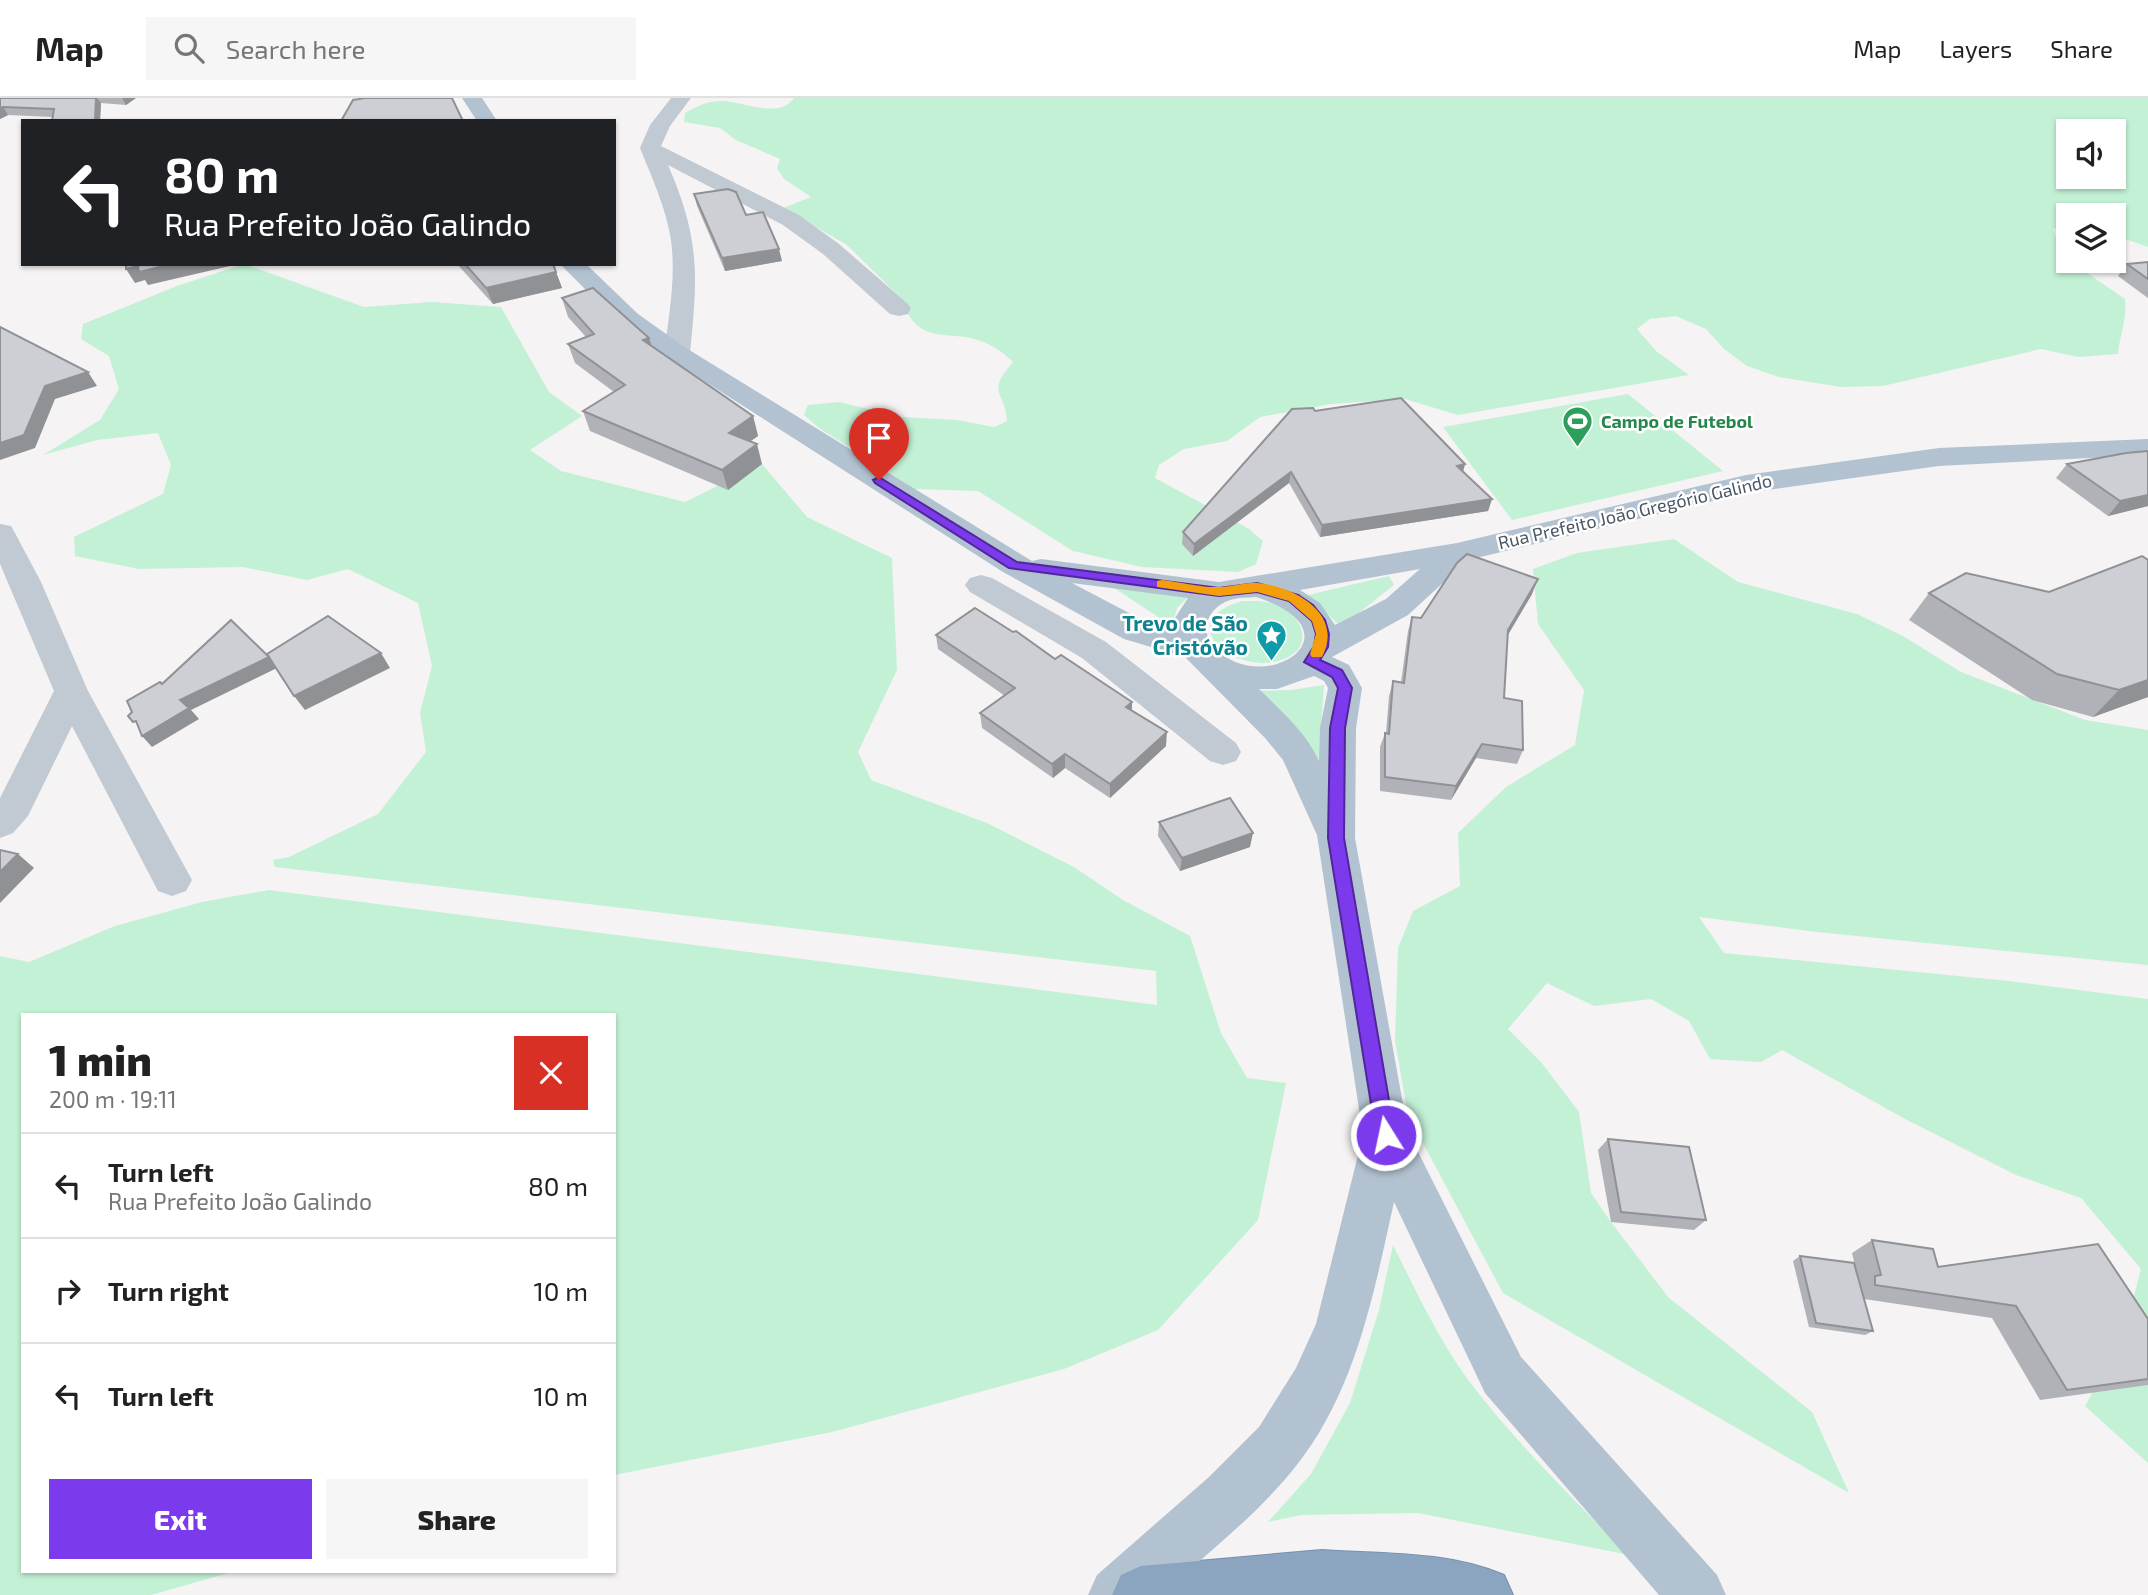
<!DOCTYPE html>
<meta charset="utf-8">
<style>
:root{--surface:#fff;--page:#f6f6f6;--text:#222;--muted:#767676;--line:#e0e0e0;--accent:#7c3aed}
body{margin:0;font-family:"Exo 2",sans-serif;background:var(--page);color:var(--text);height:100vh;display:flex;flex-direction:column;font-size:26px;white-space:nowrap}
*{box-sizing:border-box;margin:0}
p{font-size:23px;color:var(--muted)}
.icon{flex:none;width:38px;height:38px;fill:none;stroke:currentColor;stroke-width:2;stroke-linecap:round;stroke-linejoin:round}
.map{position:relative;flex:1;overflow:hidden}
.panel{position:absolute;left:21px;top:915px;width:595px;height:560px;display:flex;flex-direction:column;background:var(--surface);border-radius:0px;box-shadow:0 2px 5px #0004}
.panel>*{flex:none}
.hud{position:absolute;left:21px;top:21px;width:595px;height:147px;border-radius:0px;box-shadow:0 2px 5px #0004;background:#202124;color:#fff;overflow:hidden}
.tools{position:absolute;left:2056px;top:21px;display:grid;gap:14px}
.tools a{display:grid;place-items:center;width:70px;height:70px;border-radius:0px;background:var(--surface);box-shadow:0 2px 5px #0004;font-size:35px}
.pin{position:absolute;display:grid;place-items:center;width:60px;height:60px;color:#fff;margin:-72px -30px;border-radius:50% 50% 50% 0;rotate:-45deg;box-shadow:0 0 7px #0007}
.pin .icon{rotate:45deg}
.me{position:absolute;width:77px;margin:-38px;rotate:350deg;stroke-linejoin:round;filter:drop-shadow(0 0 5px #0008)}
.turn{display:flex;align-items:center;gap:24px;height:147px;padding:0 28px;font-size:32px}
.turn .icon{width:91px;height:91px;stroke-width:2.5}
.turn b{display:block;font-size:49px;line-height:60px}
.round{display:grid;place-items:center;flex:none;width:74px;height:74px;border-radius:0px;background:var(--page)}
.overview{display:flex;align-items:center;justify-content:space-between;height:119px;padding:0 28px}
h1{font-size:42px;font-weight:800;line-height:52px}
.button{display:flex;gap:14px;margin-top:auto;padding:14px 28px}
.button a{flex:1;height:80px;border-radius:0px;background:var(--accent);color:#fff;font-size:28px;font-weight:800;line-height:80px;text-align:center}
.button a+a{background:var(--page);color:var(--text)}
ul{padding:0;list-style:none}
li{display:flex;align-items:center;gap:21px;height:105px;padding:0 28px;border-top:2px solid var(--line)}
li div{flex:1}
li b{display:block;font-size:26px}
li em{font-style:normal}
header{display:flex;align-items:center;gap:42px;box-sizing:border-box;height:98px;padding:0 35px;background:var(--surface);border-bottom:2px solid var(--line)}
header strong{font-size:33px}
nav{display:flex;gap:38px;margin-inline-start:auto;font-size:24px}
.search{width:490px;height:63px;background:var(--page);display:flex;align-items:center;gap:18px;box-sizing:border-box;padding:0 24px;border-radius:0px;color:var(--muted);font-size:26px}
.map>svg:first-child{display:block}
.green{fill:#c3f1d5;fill-rule:evenodd}
.lines{fill:none;stroke-linecap:round;stroke-linejoin:round}
.highway-casing{stroke:#7690ad;stroke-width:2}
.minor{fill:#c1cad2;fill-rule:evenodd}
.major{fill:#b3c2d1;fill-rule:evenodd}
.highway{fill:#8ba5c1;fill-rule:evenodd}
.wall{fill:#b0b2b7}
.shaded-wall{fill:#909195}
.building{fill:#cdcfd5;stroke:#909195;stroke-width:2}
.route{fill:#7c3aed;stroke:#51269a;stroke-width:2}
.slow{fill:#f59e0b}
.labels{text-anchor:middle;stroke-width:5;stroke-linejoin:round;paint-order:stroke}
.far-leisure-label{font-size:18px;font-weight:bold;fill:#27864d;stroke:#fff;text-anchor:start}
.far-street-label{font-size:18px;fill:#4a5661;stroke:#fff}
.culture-label{font-size:21px;font-weight:bold;fill:#0d838f;stroke:#fff;text-anchor:end}
</style>
<header>
<strong>Map</strong>
<div class="search"><svg class="icon" aria-label="search" viewBox="0 0 24 24"><circle cx="10" cy="10" r="6"/><path d="M15 15l6 6"/></svg>Search here</div>
<nav><a>Map</a><a>Layers</a><a>Share</a></nav>
</header>
<div class="map">
<svg width="2148" height="1497" viewBox="0 0 2148 1497">
<rect width="100%" height="100%" fill="#f5f3f3"/>
<g class="green">
<path d="M794,0H2148V149L2114,137V117H2068V128L2053,131L2061,157L2125,201C2127,223 2120,235 2118,256L2078,259L2041,251L1883,288L1841,289L1779,279L1747,268L1724,251L1706,231L1676,218L1650,221L1637,231L1656,253L1689,277L1458,317L1405,301L1331,306L1260,319L1227,343L1184,351L1159,367L1155,380L1249,431L1263,443L1256,466L1238,474L1142,469L1073,453L978,393L915,391L819,330L804,317L808,307L839,304L901,319L957,322L994,329L1007,323C1005,291 985,297 1013,264C1001,252 988,244 971,240C946,235 923,242 908,216L911,212L908,207L847,147L783,110L811,99L784,81L777,70L780,61L736,42L720,30L684,24L685,15C697,8 707,3 721,3C743,3 779,22 794,0ZM2068,33H2114V79H2068Z"/>
<polygon points="244,166 364,209 432,204 501,209 549,294 582,318 530,352 561,373 685,404 762,366 807,419 892,460 897,572 858,654 871,682 987,725 1074,769 1123,802 1190,838 1221,935 1247,980 1286,985 1258,1122 1158,1232 1064,1271 832,1334 614,1377 614,917 23,917 23,1474 232,1474 151,1497 0,1497 0,858 29,864 115,828 202,804 269,792 1157,907 1156,873 275,769 273,762 289,759 378,716 426,654 420,615 432,568 418,505 348,471 307,482 243,469 139,471 75,458 74,439 163,396 171,367 158,335 97,342 43,357 100,322 119,291 109,258 81,241 83,226 177,188"/>
<polygon points="1628,296 1723,373 1512,422 1443,329"/>
<polygon points="1674,441 1738,484 1857,516 1903,538 1961,574 2085,622 2148,632 2148,867 1817,834 1699,819 1724,855 2009,883 2148,901 2148,1365 2085,1308 2124,1236 2141,1171 2081,1100 2016,1077 1905,1021 1782,952 1761,964 1710,961 1689,923 1651,901 1594,908 1547,885 1508,931 1541,964 1579,1014 1591,1095 1611,1124 1668,1199 1812,1314 1849,1395 1503,1195 1408,1017 1395,943 1398,850 1413,813 1460,788 1458,735 1506,689 1575,647 1584,592 1538,526 1533,471 1577,455"/>
<polygon points="1389,478 1394,487 1341,529 1308,497"/>
<polygon points="1105,484 1190,497 1177,510 1172,528"/>
<path d="M1242,503C1253,503 1264,502 1274,506C1303,516 1317,550 1281,562C1231,578 1172,523 1242,503Z"/>
<polygon points="1324,587 1318,674 1246,593 1291,592"/>
<path d="M1393,1147C1416,1193 1438,1241 1469,1283C1517,1346 1573,1401 1629,1457L1418,1415L1301,1417L1268,1424L1311,1376L1350,1305L1379,1212Z"/>
</g>
<g class="lines">
<defs>
<path id="highway" d="M1322,1452C1382,1456 1448,1453 1504,1477L1513,1497H1112L1121,1477L1141,1468Z"/>
</defs>
<use href="#highway" class="highway-casing"/>
<g class="minor">
<path d="M671,0H691L670,28L661,48L799,117L839,146L908,206L911,211L908,216L899,218L890,216L823,156L783,127L668,67C700,141 698,176 690,255L686,260L677,263L668,260L664,255C669,218 676,180 671,142C666,110 652,80 640,50L650,27Z"/>
<polygon points="0,426 11,428 15,435 41,484 88,593 192,782 186,793 172,798 158,793 72,628 28,718 13,735 0,740 0,700 54,593 0,466"/>
<polygon points="981,477 992,480 1106,544 1236,645 1241,654 1236,663 1223,667 1210,663 1082,560 970,494 965,487 970,480"/>
</g>
<g class="major">
<polygon points="462,0 482,0 497,23 477,23"/>
<path d="M560,166H586L638,216L686,250L1032,463L1041,461L1219,484L1457,445L1746,377L1939,350L2148,341V357L1939,368L1746,395L1468,462L1408,517L1332,559L1349,567L1362,590L1356,630L1355,740L1408,1034L1521,1259L1717,1477L1726,1497H1659L1485,1295L1394,1104C1374,1194 1356,1293 1296,1368C1258,1416 1207,1456 1160,1497H1088L1097,1477L1209,1379L1259,1329L1296,1270L1316,1226L1363,1037L1317,737L1283,662L1265,640L1185,559L1124,541L1003,474L668,260L620,226ZM1420,471L1386,501L1335,527L1320,505L1300,492ZM1072,485L1188,500L1175,520L1174,533L1148,525ZM1256,499C1365,534 1263,602 1214,549C1197,530 1211,506 1234,501C1241,499 1249,500 1256,499ZM1314,578L1324,583L1328,590L1320,630L1319,663C1306,634 1281,613 1259,591H1277Z"/>
</g>
<use href="#highway" class="highway"/>
</g>
<g class="wall">
<polygon points="0,0 136,0 126,7 101,5 100,23 52,23 53,19 8,17 0,21"/>
<polygon points="694,96 746,117 782,163 725,173 697,108"/>
<polygon points="2148,164 2148,200 2118,178 2127,166"/>
<polygon points="457,166 553,166 562,190 493,206"/>
<polygon points="562,200 649,240 652,248 753,318 758,338 750,343 762,366 728,392 590,333 583,313 614,294 575,265 568,246 586,239 568,219"/>
<polygon points="1315,313 1465,366 1463,374 1492,401 1488,413 1320,439 1289,385 1193,458 1182,446 1183,434"/>
<polygon points="2148,353 2148,408 2108,418 2056,380 2067,366"/>
<polygon points="1929,495 2148,599 2093,619 2032,602 1909,522"/>
<polygon points="1532,496 1507,538 1504,600 1523,652 1517,666 1476,660 1451,702 1380,693 1380,649 1385,635 1386,635 1389,598 1393,583 1401,584 1408,533 1412,519 1421,520"/>
<polygon points="936,537 1055,561 1132,604 1132,613 1166,648 1110,700 1065,670 1053,680 982,630 980,615 1005,598 938,551"/>
<polygon points="1159,724 1250,749 1180,773 1158,738"/>
<polygon points="1608,1041 1706,1122 1694,1132 1611,1124 1598,1052"/>
<polygon points="1872,1142 1938,1169 2148,1221 2148,1287 2040,1302 1992,1220 1864,1201 1873,1233 1865,1237 1809,1229 1793,1163 1800,1158 1859,1184 1852,1155"/>
</g>
<g class="shaded-wall">
<polygon points="96,0 97,0 101,5 100,23 95,23"/>
<polygon points="122,0 136,0 126,7"/>
<polygon points="3,9 8,17 0,21 0,10"/>
<polygon points="779,151 782,163 725,173 722,160"/>
<polygon points="172,166 230,166 230,168 148,187 145,182 135,185 126,171 138,168"/>
<polygon points="556,174 562,190 493,206 486,190"/>
<polygon points="649,240 655,259 643,242"/>
<polygon points="88,274 97,288 55,301 35,350 0,362 0,345 45,288"/>
<polygon points="753,318 758,338 734,355 729,335"/>
<polygon points="757,346 762,366 728,392 722,372"/>
<polygon points="1465,366 1462,377 1457,368"/>
<polygon points="1291,374 1289,385 1193,458 1194,446"/>
<polygon points="2148,397 2148,408 2108,418 2120,403"/>
<polygon points="1492,401 1488,413 1320,439 1322,427"/>
<polygon points="1538,481 1532,496 1502,547 1508,532"/>
<polygon points="381,555 390,570 305,612 294,598"/>
<polygon points="269,559 277,570 191,612 199,621 152,649 142,638 180,602"/>
<polygon points="2148,582 2148,599 2093,619 2119,592"/>
<polygon points="1132,604 1132,618 1126,609"/>
<polygon points="1167,634 1166,648 1110,700 1110,686"/>
<polygon points="1482,646 1476,660 1451,702 1456,688"/>
<polygon points="1065,656 1065,670 1053,680 1052,666"/>
<polygon points="1253,735 1250,749 1180,773 1182,760"/>
<polygon points="18,756 34,770 0,805 0,774"/>
</g>
<g class="building">
<polygon points="0,0 96,0 95,23 52,23 54,11 3,9 0,10"/>
<polygon points="365,0 452,0 463,23 341,23 353,2"/>
<polygon points="728,91 736,94 746,117 763,114 779,151 722,160 694,96"/>
<polygon points="2148,164 2148,181 2127,166"/>
<polygon points="126,166 172,166 139,174 138,168 126,171"/>
<polygon points="465,166 553,166 556,174 486,190"/>
<polygon points="593,190 649,240 643,242 753,318 729,335 757,346 722,372 583,313 625,287 568,246 594,236 562,200"/>
<polygon points="0,229 88,274 45,288 24,337 0,345"/>
<polygon points="1401,300 1465,366 1457,368 1492,401 1322,427 1291,374 1194,446 1183,434 1292,311 1313,310 1315,313"/>
<polygon points="2148,353 2148,397 2120,403 2067,366 2126,355"/>
<polygon points="1467,456 1538,481 1508,532 1504,600 1522,603 1523,652 1482,646 1456,688 1385,679 1385,635 1389,636 1393,583 1404,585 1412,519 1421,520 1457,465"/>
<polygon points="2142,458 2148,462 2148,582 2119,592 2057,576 1929,495 1966,475 2049,494"/>
<polygon points="975,510 1013,534 1016,533 1055,561 1061,557 1132,604 1126,609 1167,634 1110,686 1065,656 1052,666 980,615 1015,590 936,537"/>
<polygon points="328,518 381,555 294,598 267,556"/>
<polygon points="231,522 269,559 180,602 189,610 142,638 136,623 133,624 128,618 132,614 127,603 160,584 162,586"/>
<polygon points="1230,700 1253,735 1182,760 1159,724"/>
<polygon points="0,752 18,756 0,774"/>
<polygon points="1608,1041 1689,1049 1706,1122 1621,1114"/>
<polygon points="1872,1142 1933,1151 1938,1169 2098,1146 2148,1221 2148,1281 2067,1292 2016,1208 1875,1187 1875,1178 1881,1177"/>
<polygon points="1800,1158 1854,1165 1873,1233 1816,1225"/>
</g>
<polygon class="route" points="879,379 1017,464 1219,490 1257,485 1298,497 1313,507 1325,522 1329,536 1328,549 1320,562 1342,572 1352,590 1345,630 1344,740 1395,1037 1392,1043 1386,1046 1379,1043 1376,1037 1328,740 1330,630 1338,590 1332,579 1304,564 1314,548 1316,536 1312,523 1289,503 1257,494 1219,498 1009,470 875,385 873,382"/>
<path class="slow" d="M1162,482C1181,484 1201,490 1220,489C1233,489 1246,484 1258,485C1296,489 1344,516 1322,559H1312L1310,556L1316,536L1312,523L1289,503L1257,494L1219,498L1157,489V483Z"/>
<defs>
<symbol id="stadium-pin" viewBox="-11 -11 22 30"><path d="M0 17L-7.5 6A9.5 9.5 0 1 1 7.5 6Z" fill="#2e9e5b" stroke="#fff"/><path d="M0-5a6.5 5 0 1 0 0 10a6.5 5 0 1 0 0-10ZM-3.5-1.8h7v3.6h-7Z" fill="#fff"/></symbol>
<symbol id="sight-pin" viewBox="-11 -11 22 30"><path d="M0 17L-7.5 6A9.5 9.5 0 1 1 7.5 6Z" fill="#0f9aa8" stroke="#fff"/><path d="M0-6L1.8-2.2L6-1.7L2.9 1.2L3.7 5.4L0 3.3L-3.7 5.4L-2.9 1.2L-6-1.7L-1.8-2.2Z" fill="#fff"/></symbol>
</defs>
<g fill-rule="evenodd">
<use href="#stadium-pin" x="1560" y="306" width="35" height="47"/>
<use href="#sight-pin" x="1254" y="520" width="35" height="47"/>
</g>
<g class="labels">
<g class="far-leisure-label">
<text x="1601" y="330">Campo de Futebol</text>
</g>
<g class="far-street-label">
<text transform="translate(1635 414) rotate(-13)" y="6">Rua Prefeito João Gregório Galindo</text>
</g>
<g class="culture-label">
<text x="1248" y="533">Trevo de São<tspan x="1248" dy="24">Cristóvão</tspan></text>
</g>
</g>
</svg>
<div class="tools">
<a><svg class="icon" aria-label="sound" viewBox="0 0 24 24"><path d="M4 9h4l5-4v14l-5-4H4zM17 9q2 3 0 6"/></svg></a>
<a><svg class="icon" aria-label="layers" viewBox="0 0 24 24"><path d="M12 4l9 5-9 5-9-5zM3 14l9 5 9-5"/></svg></a>
</div>
<div class="pin" style="left:879px;top:382px;background:#d93025"><svg class="icon" aria-label="arrive" viewBox="0 0 24 24"><path d="M6 21V4h12l-3 4 3 4H6"/></svg></div>
<svg class="me" style="left:1386px;top:1037px" viewBox="-20 -20 40 40"><circle r="17" fill="#7c3aed" stroke="#fff" stroke-width="3"/><path d="M0-11L8 9 0 5-8 9z" fill="#fff"/></svg>
<div class="hud">
<div class="turn"><svg class="icon" aria-label="left" viewBox="0 0 24 24"><path d="M17 20v-9H6M10 6l-5 5 5 5"/></svg><div><b>80 m</b>Rua Prefeito João Galindo</div></div>
</div>
<section class="panel">
<div class="overview"><div><h1>1 min</h1><p>200 m · 19:11</p></div><a class="round" style="background:#d93025;color:#fff"><svg class="icon" aria-label="close" viewBox="0 0 24 24"><path d="M6 6l12 12M18 6L6 18"/></svg></a></div>
<ul>
<li><svg class="icon" aria-label="left" viewBox="0 0 24 24"><path d="M17 20v-9H6M10 6l-5 5 5 5"/></svg><div><b>Turn left</b><p>Rua Prefeito João Galindo</p></div><em>80 m</em></li>
<li><svg class="icon" aria-label="right" viewBox="0 0 24 24"><path d="M7 20v-9h11M14 6l5 5-5 5"/></svg><div><b>Turn right</b></div><em>10 m</em></li>
<li><svg class="icon" aria-label="left" viewBox="0 0 24 24"><path d="M17 20v-9H6M10 6l-5 5 5 5"/></svg><div><b>Turn left</b></div><em>10 m</em></li>
</ul>
<div class="button"><a>Exit</a><a>Share</a></div>
</section>
</div>
